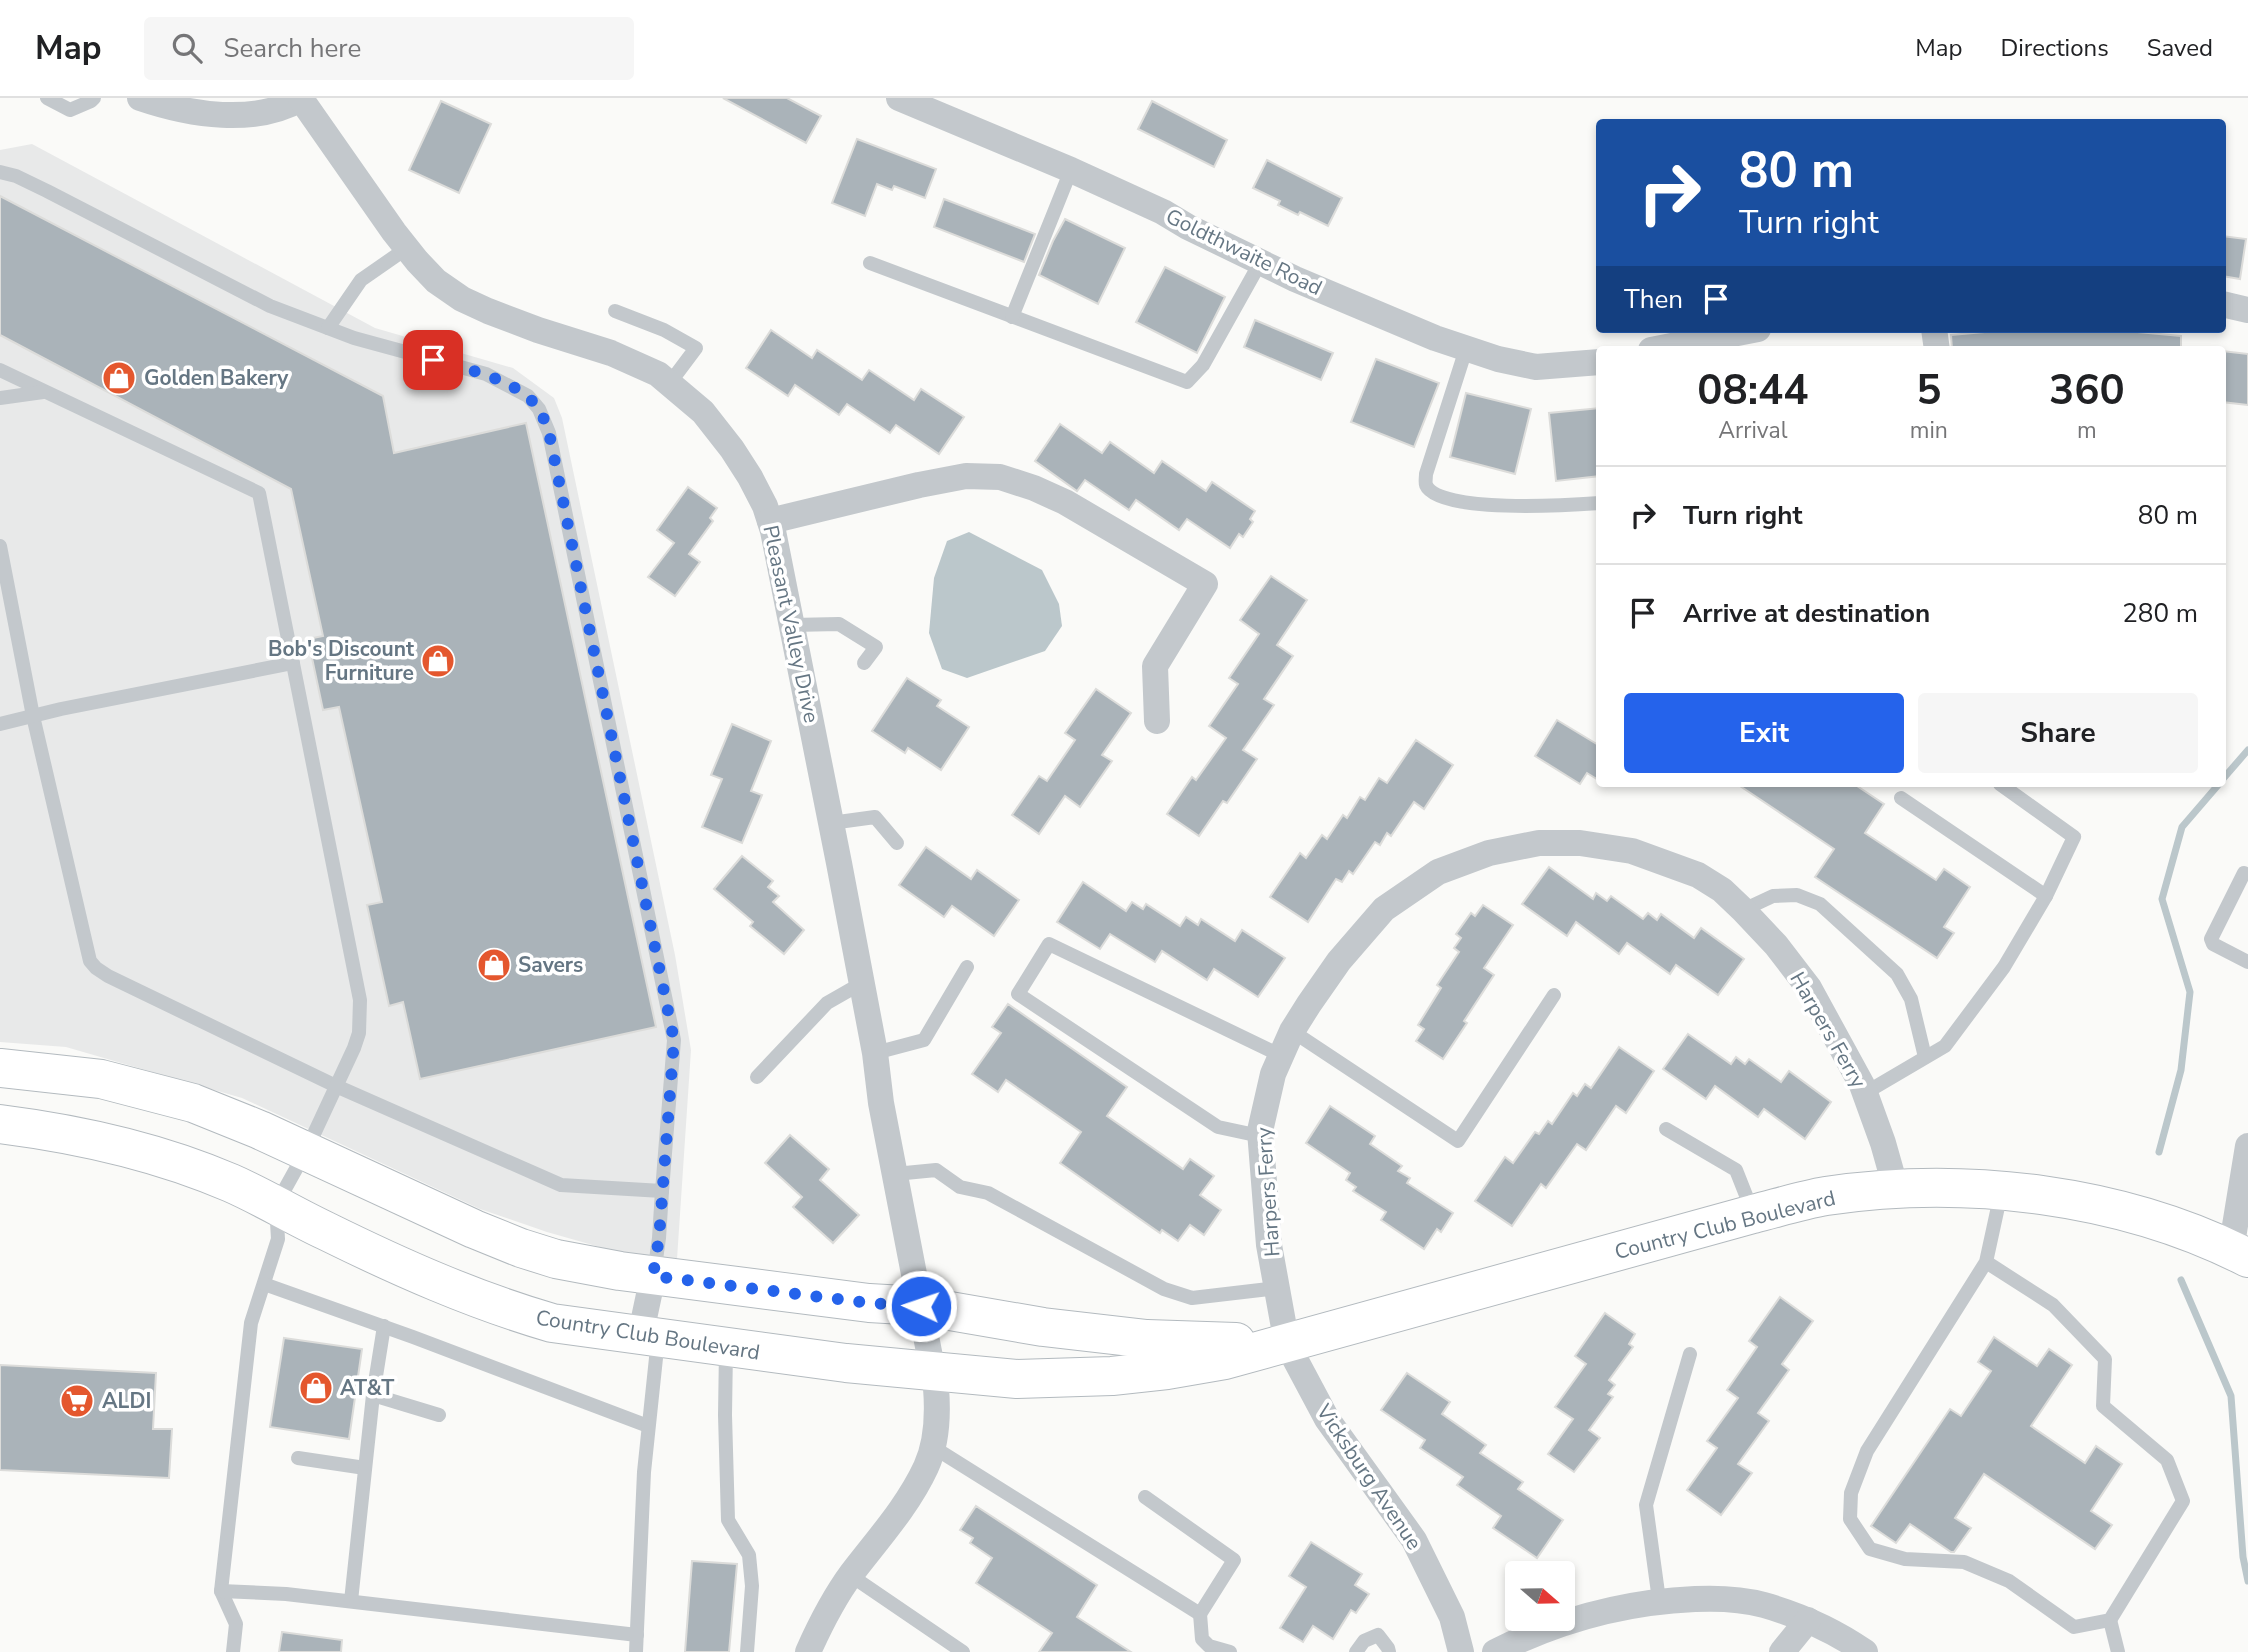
<!DOCTYPE html>
<style>
:root{--surface:#fff;--page:#f6f6f6;--text:#202124;--muted:#757577;--line:#e0e0e0;--accent:#2563eb}
body{margin:0;font-family:"Nunito Sans",sans-serif;background:var(--page);color:var(--text);height:100vh;display:flex;flex-direction:column;font-size:26px;white-space:nowrap}
*{box-sizing:border-box;margin:0}
p{font-size:23px;color:var(--muted)}
.icon{flex:none;width:38px;height:38px;fill:none;stroke:currentColor;stroke-width:2;stroke-linecap:round;stroke-linejoin:round}
.map{position:relative;flex:1;overflow:hidden}
.sheet{position:absolute;left:1596px;top:248px;width:630px;height:441px;display:flex;flex-direction:column;background:var(--surface);border-radius:7px;box-shadow:0 4px 10px #0003}
.sheet>*{flex:none}
.banner{position:absolute;left:1596px;top:21px;width:630px;height:214px;border-radius:7px;box-shadow:0 4px 10px #0003;background:#1a4fa0;color:#fff;overflow:hidden}
.needle{width:46px;rotate:110deg}
.tools{position:absolute;left:1505px;top:1463px;display:grid;gap:14px}
.tools a{display:grid;place-items:center;width:70px;height:70px;border-radius:7px;background:var(--surface);box-shadow:0 4px 10px #0003;font-size:35px}
.pin{position:absolute;display:grid;place-items:center;width:60px;height:60px;color:#fff;margin:-30px;border-radius:14px;box-shadow:0 4px 10px #0006}
.me{position:absolute;width:77px;margin:-38px;rotate:273deg;stroke-linejoin:round;filter:drop-shadow(0 0 5px #0008)}
.turn{display:flex;align-items:center;gap:24px;height:147px;padding:0 28px;font-size:32px}
.turn .icon{width:91px;height:91px;stroke-width:2.5}
.turn b{display:block;font-size:49px;line-height:60px}
.then{display:flex;align-items:center;height:66px;padding:0 28px;background:#0003;gap:14px;font-size:26px}
.eta{display:flex;justify-content:space-evenly;align-items:center;height:119px;text-align:center}
.eta b{font-size:42px;font-weight:700;line-height:49px}
.action{display:flex;gap:14px;margin-top:auto;padding:14px 28px}
.action a{flex:1;height:80px;border-radius:7px;background:var(--accent);color:#fff;font-size:28px;font-weight:700;line-height:80px;text-align:center}
.action a+a{background:var(--page);color:var(--text)}
ul{padding:0;list-style:none}
li{display:flex;align-items:center;gap:21px;height:98px;padding:0 28px;border-top:2px solid var(--line)}
li div{flex:1}
li b{display:block;font-size:26px}
li em{font-style:normal}
header{display:flex;align-items:center;gap:42px;box-sizing:border-box;height:98px;padding:0 35px;background:var(--surface);border-bottom:2px solid var(--line)}
header strong{font-size:33px}
nav{display:flex;gap:38px;margin-inline-start:auto;font-size:24px}
.search{width:490px;height:63px;background:var(--page);display:flex;align-items:center;gap:18px;box-sizing:border-box;padding:0 24px;border-radius:7px;color:var(--muted);font-size:26px}
.map>svg:first-child{display:block}
.built{fill:#e8e9e9}
.water{fill:#bbc7cb}
.lines{fill:none;stroke-linecap:round;stroke-linejoin:round}
.stream{stroke:#bbc7cb;stroke-width:7}
.building{fill:#aab3b9;stroke:#dcdcda;stroke-width:2}
.secondary-casing{stroke:#b3babf;stroke-width:40}
.lane{stroke:#c3c8cc;stroke-width:14}
.street{stroke:#c3c8cc;stroke-width:26}
.secondary{stroke:#fff;stroke-width:38}
.route{stroke:#2563eb;stroke-width:12;stroke-dasharray:0 21.6}
.labels{text-anchor:middle;stroke-width:7;stroke-linejoin:round;paint-order:stroke}
.street-label{font-size:21px;fill:#657683;stroke:#fff}
.poi-label{font-size:21px;font-weight:bold;fill:#657683;stroke:#fff;text-anchor:start}
</style>
<header>
<strong>Map</strong>
<div class="search"><svg class="icon" aria-label="search" viewBox="0 0 24 24"><circle cx="10" cy="10" r="6"/><path d="M15 15l6 6"/></svg>Search here</div>
<nav><a>Map</a><a>Directions</a><a>Saved</a></nav>
</header>
<div class="map">
<svg width="2248" height="1554" viewBox="0 0 2248 1554">
<rect width="100%" height="100%" fill="#fafaf8"/>
<polygon class="built" points="32,46 375,230 513,270 554,300 562,320 675,857 691,952 677,1161 610,1152 547,1134 480,1111 242,1000 66,949 0,944 0,52"/>
<polygon class="water" points="969,434 1042,472 1059,506 1062,528 1045,553 967,580 942,571 929,535 934,480 947,443"/>
<g class="lines">
<g class="stream">
<polyline points="2222,682 2248,652"/>
<polyline points="2159,1054 2181,972 2190,894 2162,801 2182,729 2219,686"/>
<polyline points="2181,1182 2231,1298 2243,1459 2248,1483"/>
</g>
</g>
<g class="building">
<polygon points="723,0 787,0 821,18 806,45"/>
<polygon points="441,3 491,26 459,95 409,72"/>
<polygon points="1152,3 1227,42 1214,69 1138,31"/>
<polygon points="857,41 936,71 925,100 894,88 892,92 877,86 865,118 832,105"/>
<polygon points="1267,62 1342,100 1328,128 1300,114 1298,117 1278,107 1280,103 1253,90"/>
<polygon points="0,98 383,298 394,355 526,325 656,929 420,981 403,904 389,908 367,807 382,804 339,609 323,612 308,541 323,538 291,391 0,237"/>
<polygon points="944,101 1035,136 1024,164 934,129"/>
<polygon points="1065,121 1125,150 1098,206 1039,177 1053,143"/>
<polygon points="2222,138 2246,141 2240,181 2222,178"/>
<polygon points="1165,169 1225,199 1197,255 1136,224"/>
<polygon points="1255,222 1333,255 1321,282 1244,249"/>
<polygon points="2018,231 2105,231 2181,238 2181,252 1952,252 1951,237"/>
<polygon points="771,232 812,260 817,252 862,282 869,272 914,302 921,291 964,319 939,356 896,327 890,335 847,306 839,317 795,287 788,298 746,270"/>
<polygon points="2222,253 2248,256 2248,307 2222,304"/>
<polygon points="1376,261 1439,285 1414,349 1351,324"/>
<polygon points="1466,295 1531,311 1515,376 1450,359"/>
<polygon points="1600,310 1600,378 1556,383 1549,315"/>
<polygon points="1060,326 1102,355 1110,344 1154,375 1162,363 1206,393 1212,384 1255,413 1250,421 1253,424 1243,439 1239,436 1230,450 1187,421 1179,432 1136,402 1129,412 1085,382 1077,393 1035,363"/>
<polygon points="688,389 717,410 710,420 713,423 689,456 700,464 675,498 648,479 674,445 657,432"/>
<polygon points="1271,478 1307,502 1277,547 1293,558 1264,601 1274,607 1243,652 1257,661 1227,705 1223,703 1199,738 1167,716 1192,679 1196,682 1226,640 1209,628 1238,586 1229,580 1259,536 1240,522"/>
<polygon points="907,580 941,602 937,608 969,629 941,672 908,650 905,655 872,633"/>
<polygon points="1096,591 1131,615 1102,657 1112,663 1080,709 1065,698 1039,736 1012,717 1039,678 1047,683 1075,642 1065,635"/>
<polygon points="1557,622 1600,648 1600,683 1587,675 1580,686 1535,658"/>
<polygon points="732,626 771,643 751,693 762,697 742,745 702,729 722,681 711,677"/>
<polygon points="1416,642 1453,667 1424,711 1414,704 1391,738 1387,735 1380,747 1375,744 1353,776 1349,773 1342,784 1336,781 1308,824 1270,799 1300,755 1306,760 1322,737 1327,741 1343,717 1347,720 1360,699 1365,702 1379,680 1387,685"/>
<polygon points="1737,686 1854,686 1884,706 1865,735 1936,782 1944,771 1970,789 1944,829 1954,835 1937,860 1815,779 1834,751"/>
<polygon points="926,749 971,781 977,772 1019,802 994,838 952,808 944,819 899,787"/>
<polygon points="742,758 773,783 768,789 779,798 773,804 804,832 784,856 750,828 753,824 714,791"/>
<polygon points="1549,769 1593,801 1596,795 1607,803 1611,798 1643,821 1648,815 1657,822 1661,816 1694,840 1701,830 1744,861 1718,897 1676,867 1670,876 1627,845 1619,856 1576,824 1567,838 1522,806"/>
<polygon points="1083,784 1126,813 1132,804 1143,811 1146,806 1180,828 1186,819 1198,827 1201,821 1235,843 1242,832 1285,860 1258,899 1214,871 1207,882 1162,853 1155,864 1110,836 1100,851 1057,824"/>
<polygon points="1483,807 1513,827 1484,870 1494,877 1464,923 1467,925 1443,961 1416,943 1424,931 1418,927 1441,890 1437,887 1459,854 1454,850 1461,840 1456,836 1471,815 1475,818"/>
<polygon points="1008,906 1127,989 1107,1018 1183,1071 1190,1061 1214,1078 1200,1097 1221,1112 1204,1137 1190,1127 1178,1143 1162,1132 1160,1135 1060,1065 1081,1034 1006,982 998,994 972,976 1001,935 992,929"/>
<polygon points="1688,936 1731,966 1736,959 1745,966 1749,961 1781,984 1789,973 1831,1004 1805,1041 1764,1011 1758,1019 1715,988 1706,1001 1663,971"/>
<polygon points="1619,949 1654,973 1626,1015 1616,1008 1586,1052 1577,1046 1546,1090 1541,1086 1512,1128 1475,1103 1505,1059 1513,1065 1535,1034 1539,1036 1548,1023 1552,1026 1573,995 1577,998 1585,986 1591,990"/>
<polygon points="1330,1008 1375,1038 1370,1046 1402,1068 1398,1073 1410,1080 1407,1085 1453,1115 1441,1134 1437,1131 1424,1151 1381,1122 1386,1114 1353,1093 1356,1089 1346,1082 1350,1075 1306,1045"/>
<polygon points="790,1037 829,1071 820,1082 859,1117 833,1145 793,1109 802,1099 765,1065"/>
<polygon points="1780,1199 1813,1223 1782,1266 1789,1272 1758,1315 1769,1323 1738,1366 1752,1375 1721,1417 1687,1392 1717,1350 1707,1343 1738,1300 1727,1292 1757,1249 1749,1243"/>
<polygon points="1605,1215 1635,1236 1629,1246 1633,1249 1609,1282 1615,1287 1608,1296 1613,1299 1589,1332 1600,1340 1574,1374 1548,1356 1573,1321 1555,1309 1586,1266 1575,1258"/>
<polygon points="1994,1239 2037,1268 2049,1251 2072,1267 2031,1328 2085,1365 2096,1348 2122,1366 2091,1413 2112,1427 2095,1451 1984,1376 1955,1420 1971,1430 1954,1454 1951,1454 1910,1426 1896,1445 1871,1428 1950,1311 1961,1318 1991,1273 1978,1264"/>
<polygon points="284,1240 362,1251 349,1341 270,1329"/>
<polygon points="0,1267 156,1275 153,1331 172,1331 169,1380 0,1372"/>
<polygon points="1407,1275 1450,1304 1442,1316 1486,1347 1480,1355 1523,1384 1518,1391 1563,1422 1537,1460 1493,1430 1501,1418 1457,1387 1463,1379 1420,1350 1425,1342 1381,1312"/>
<polygon points="976,1408 1097,1487 1077,1519 1131,1554 1039,1554 1052,1535 976,1485 992,1460 970,1445 973,1440 960,1432"/>
<polygon points="1311,1444 1362,1476 1355,1487 1369,1496 1356,1515 1351,1512 1333,1541 1313,1528 1303,1544 1280,1530 1306,1489 1289,1478"/>
<polygon points="692,1463 737,1466 729,1554 685,1554"/>
<polygon points="282,1534 342,1542 341,1554 279,1554"/>
</g>
<g class="lines">
<defs>
<g id="secondary">
<polyline points="0,970 101,981 193,1005 260,1032 474,1131 521,1150 556,1161 620,1173 869,1205 921,1208 1043,1229 1147,1241 1236,1244"/>
<path d="M0,1026C79,1036 157,1053 231,1085C263,1099 294,1118 326,1133C399,1169 473,1202 552,1225L846,1265L1017,1281L1112,1278L1167,1272L1225,1262L1753,1116C1777,1110 1802,1102 1826,1098C1965,1077 2123,1096 2248,1160"/>
</g>
</defs>
<use href="#secondary" class="secondary-casing"/>
<g class="lane">
<polyline points="47,0 70,12 91,3 94,0"/>
<polyline points="0,74 16,78 47,93 270,208 354,240 486,276 528,298 539,311 549,335 674,942 662,1093 561,1087 336,988 108,878 96,870 90,863 33,618 0,448"/>
<polyline points="870,165 1187,284 1203,267 1260,165"/>
<polyline points="615,213 664,232 696,250 669,286"/>
<polyline points="1012,219 1071,72"/>
<polyline points="328,230 361,182 407,150"/>
<path d="M1466,251L1426,376C1426,379 1425,385 1426,387C1438,416 1571,407 1600,405"/>
<polyline points="0,272 259,395 360,902 359,935 354,950 306,1053 276,1107 278,1141 251,1225 221,1493 236,1526 233,1554"/>
<polyline points="0,300 43,294"/>
<polyline points="792,527 839,526 876,549 864,565"/>
<polyline points="0,626 61,611 293,565"/>
<polyline points="1901,700 2046,798"/>
<polyline points="831,725 875,719 897,745"/>
<polyline points="2244,775 2211,841 2213,846 2248,864"/>
<polyline points="1743,812 1773,798 1797,797 1820,806 1897,876 1911,901 1925,959"/>
<polyline points="1292,933 1458,1043 1554,897"/>
<polyline points="875,955 924,942 967,869"/>
<polyline points="757,979 827,905 862,885"/>
<polyline points="1865,995 1945,948 2004,869 2046,798 2074,739 2000,686"/>
<polyline points="1666,1031 1736,1072 1753,1115"/>
<polyline points="1260,1038 1218,1029 1018,896 1049,846 1280,957"/>
<polyline points="895,1076 936,1072 960,1089 988,1095 1164,1191 1192,1200 1277,1190"/>
<polyline points="1986,1164 2053,1207 2105,1261 2103,1308 2167,1362 2183,1403 2110,1522 2074,1529 2009,1483 1964,1464 1905,1461 1870,1451 1850,1421 1851,1395 1867,1353 1986,1164 2001,1095"/>
<polyline points="654,1176 659,1140 662,1093"/>
<polyline points="264,1186 413,1239 648,1328"/>
<polyline points="726,1251 725,1317 728,1422 749,1457 752,1488 747,1554"/>
<polyline points="373,1297 384,1228"/>
<polyline points="933,1349 1200,1516 1234,1462 1145,1399"/>
<polyline points="298,1360 365,1370"/>
<polyline points="850,1477 963,1554"/>
<polyline points="221,1493 286,1496 637,1537"/>
<polyline points="1659,1502 1646,1407 1690,1256"/>
<polyline points="351,1503 373,1297 439,1317"/>
<polyline points="1200,1516 1202,1541 1209,1548 1230,1554"/>
<polyline points="2110,1522 2118,1554"/>
<polyline points="636,1554 644,1374 658,1241"/>
<polyline points="1356,1554 1364,1543 1378,1537 1388,1550 1389,1554"/>
</g>
<g class="street">
<path d="M140,0C190,17 255,28 302,0"/>
<polyline points="899,0 1071,72 1163,114 1188,129 1295,181 1435,240 1498,261 1536,269 1600,264"/>
<path d="M301,1L394,134L417,163L436,183L462,201L488,213L538,232L611,255L658,276L703,314L732,351L750,379L765,408L773,433L839,765L875,955L881,1005L936,1290C938,1315 937,1345 926,1369C908,1408 878,1441 852,1475C835,1498 820,1527 808,1554"/>
<polyline points="2222,206 2248,212"/>
<polyline points="1934,231 1937,252"/>
<polyline points="1651,252 1758,231"/>
<polyline points="770,423 919,387 966,378 1000,379 1034,390 1065,404 1205,486 1155,568 1157,623"/>
<polyline points="2231,1152 2248,1048"/>
<polyline points="640,1239 653,1178"/>
<polyline points="1461,1554 1452,1519 1414,1442 1327,1321 1287,1246 1269,1147 1260,1033 1273,976 1292,933 1309,906 1339,863 1384,811 1438,774 1489,755 1539,745 1580,745 1632,753 1698,777 1722,792 1743,812 1776,847 1809,890 1862,987 1883,1045 1896,1091"/>
<path d="M1495,1554C1558,1522 1624,1504 1695,1501C1717,1500 1742,1501 1764,1507C1799,1517 1835,1533 1865,1554"/>
<polyline points="1782,1554 1808,1522"/>
</g>
<use href="#secondary" class="secondary"/>
</g>
<g class="lines">
<path class="route" d="M433,262C464,270 519,282 538,310C543,317 546,327 549,335L674,942L659,1140L653,1178L869,1205L921,1208"/>
</g>
<defs>
<symbol id="shop-disc" viewBox="-11 -11 22 22"><circle r="9.5" fill="#e4572e" stroke="#fff"/><path d="M-5-2.5h2.3a2.7 3.5 0 0 1 5.4 0H5L5.5 6h-11ZM-1.5-2.5h3a1.5 2.3 0 0 0-3 0Z" fill="#fff"/></symbol>
<symbol id="supermarket-disc" viewBox="-11 -11 22 22"><circle r="9.5" fill="#e4572e" stroke="#fff"/><path d="M-6-5.5h2.5l.6 2H6L4.5 2H-2.5L-4.4-4H-6ZM-1.5 3.2a1.3 1.3 0 1 0 .1 0ZM3 3.2a1.3 1.3 0 1 0 .1 0Z" fill="#fff"/></symbol>
</defs>
<g fill-rule="evenodd">
<use href="#shop-disc" x="100" y="261" width="38" height="38"/>
<use href="#shop-disc" x="419" y="544" width="38" height="38"/>
<use href="#shop-disc" x="475" y="848" width="38" height="38"/>
<use href="#shop-disc" x="297" y="1271" width="38" height="38"/>
<use href="#supermarket-disc" x="58" y="1284" width="38" height="38"/>
</g>
<g class="labels">
<g class="street-label">
<text transform="translate(1244 154) rotate(26)" y="7">Goldthwaite Road</text>
<text transform="translate(791 526) rotate(78)" y="7">Pleasant Valley Drive</text>
<text transform="translate(1828 932) rotate(60)" y="7">Harpers Ferry</text>
<text transform="translate(1268 1094) rotate(-94)" y="7">Harpers Ferry</text>
<text transform="translate(1725 1127) rotate(-14)" y="7">Country Club Boulevard</text>
<text transform="translate(648 1237) rotate(9)" y="7">Country Club Boulevard</text>
<text transform="translate(1369 1379) rotate(56)" y="7">Vicksburg Avenue</text>
</g>
<g class="poi-label">
<text x="144" y="287">Golden Bakery</text>
<text x="414" y="558" text-anchor="end">Bob's Discount<tspan x="414" dy="24">Furniture</tspan></text>
<text x="518" y="874">Savers</text>
<text x="340" y="1297">AT&amp;T</text>
<text x="102" y="1310">ALDI</text>
</g>
</g>
</svg>
<div class="tools">
<a><svg class="needle" viewBox="-14 -14 28 28"><path d="M0-13l5 13h-10z" fill="#e53935"/><path d="M0 13l5-13h-10z" fill="#757577"/></svg></a>
</div>
<div class="pin" style="left:433px;top:262px;background:#d93025"><svg class="icon" aria-label="arrive" viewBox="0 0 24 24"><path d="M6 21V4h12l-3 4 3 4H6"/></svg></div>
<svg class="me" style="left:921px;top:1208px" viewBox="-20 -20 40 40"><circle r="17" fill="#2563eb" stroke="#fff" stroke-width="3"/><path d="M0-11L8 9 0 5-8 9z" fill="#fff"/></svg>
<div class="banner">
<div class="turn"><svg class="icon" aria-label="right" viewBox="0 0 24 24"><path d="M7 20v-9h11M14 6l5 5-5 5"/></svg><div><b>80 m</b>Turn right</div></div>
<div class="then">Then<svg class="icon" aria-label="arrive" viewBox="0 0 24 24"><path d="M6 21V4h12l-3 4 3 4H6"/></svg></div>
</div>
<section class="sheet">
<div class="eta">
<div><b>08:44</b><p>Arrival</p></div>
<div><b>5</b><p>min</p></div>
<div><b>360</b><p>m</p></div>
</div>
<ul>
<li><svg class="icon" aria-label="right" viewBox="0 0 24 24"><path d="M7 20v-9h11M14 6l5 5-5 5"/></svg><div><b>Turn right</b></div><em>80 m</em></li>
<li><svg class="icon" aria-label="arrive" viewBox="0 0 24 24"><path d="M6 21V4h12l-3 4 3 4H6"/></svg><div><b>Arrive at destination</b></div><em>280 m</em></li>
</ul>
<div class="action"><a>Exit</a><a>Share</a></div>
</section>
</div>
